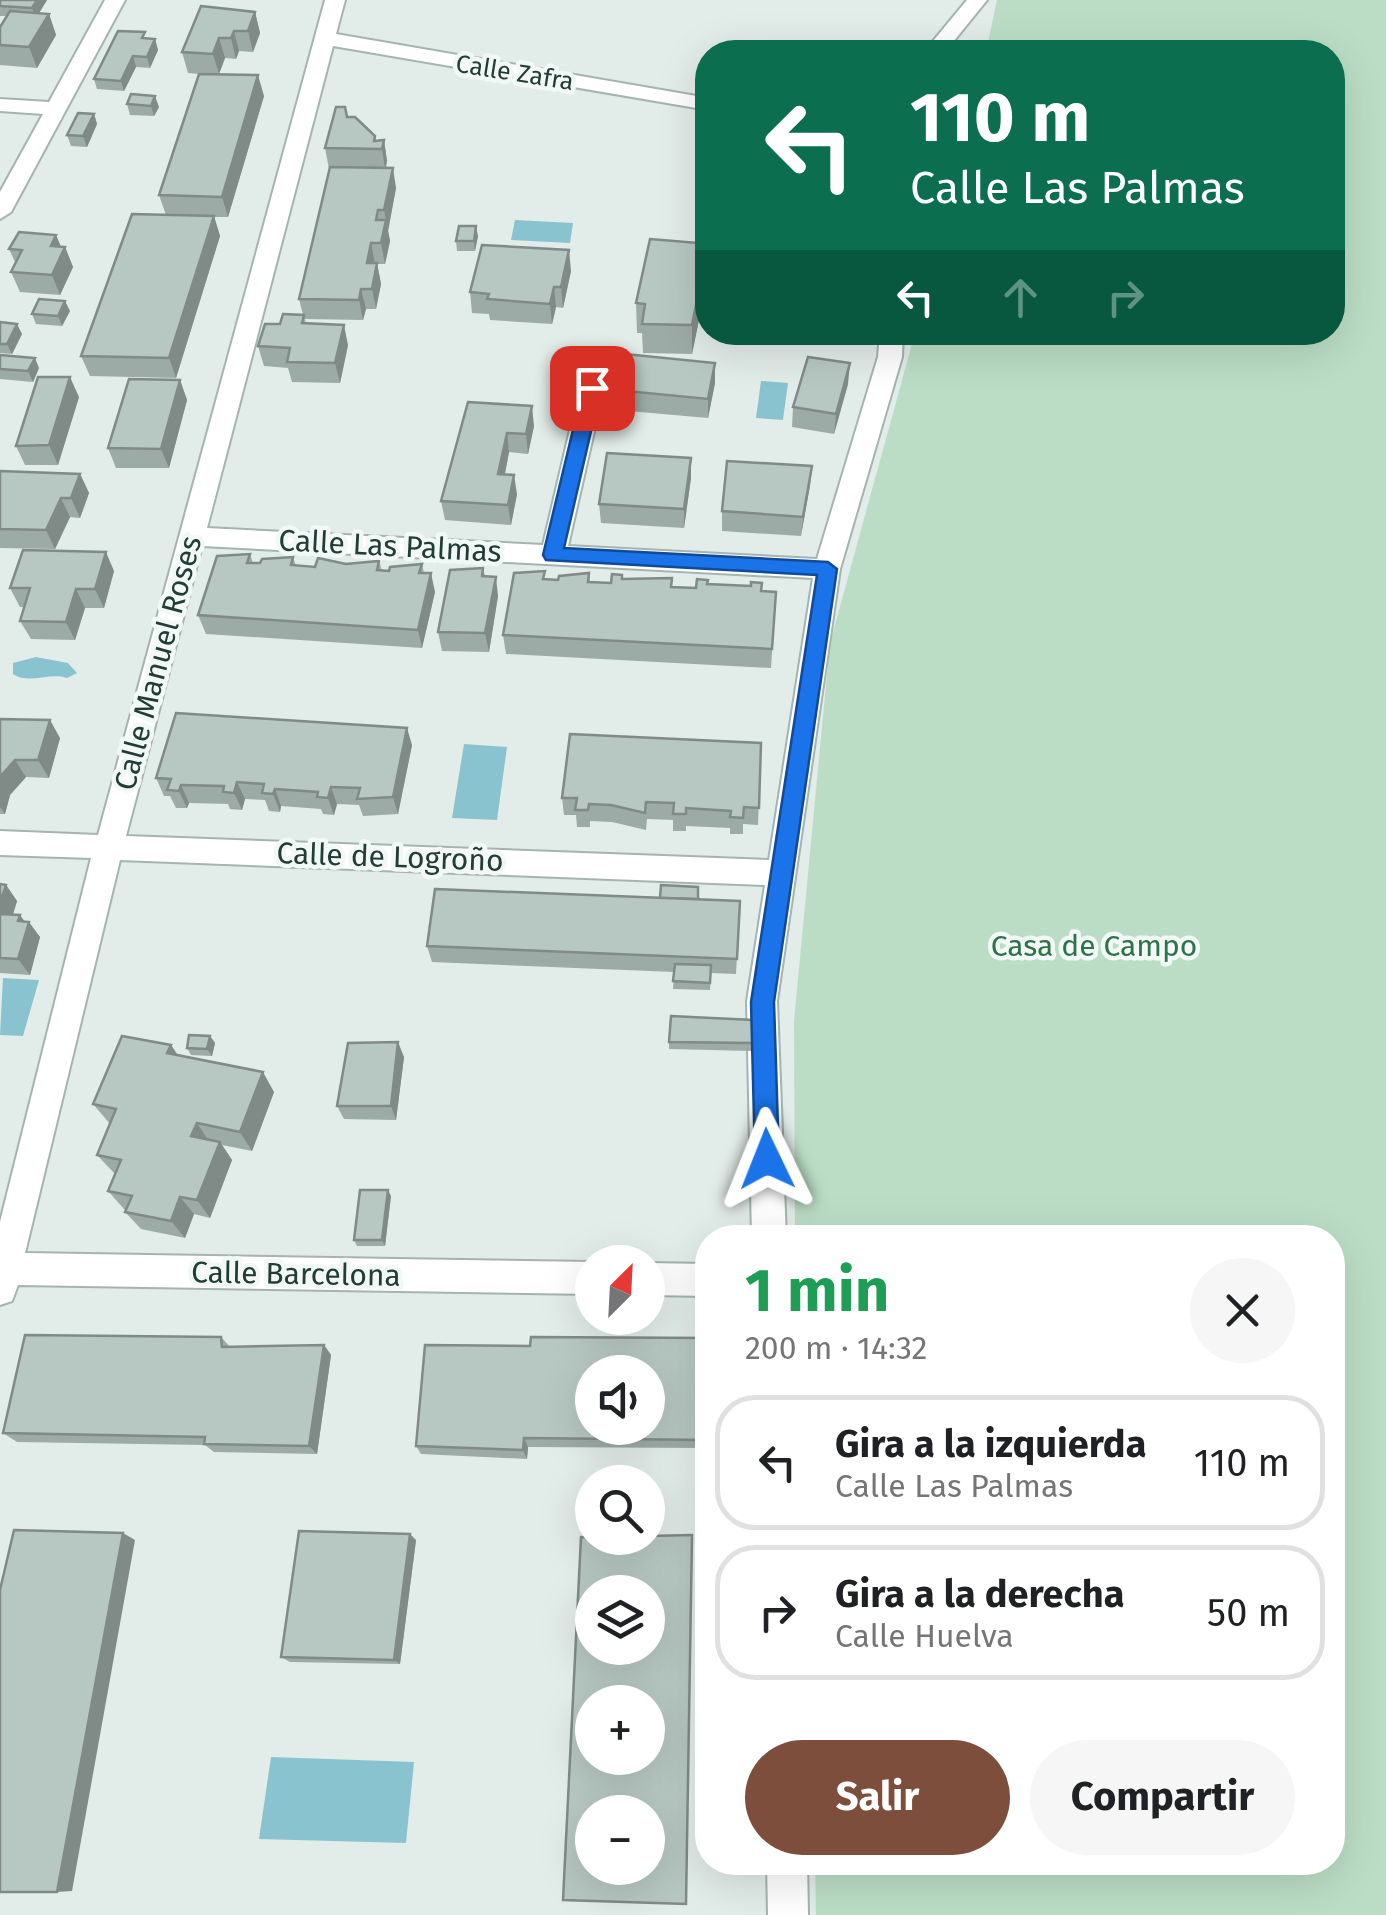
<!DOCTYPE html>
<html lang="es">
<meta charset="utf-8">
<style>
:root{--surface:#fff;--page:#f6f6f6;--text:#202124;--muted:#757577;--line:#e0e0e0;--accent:#7e4e3d}
body{margin:0;font-family:"Fira Sans",sans-serif;background:var(--page);color:var(--text);height:100vh;display:flex;flex-direction:column;font-size:38px;white-space:nowrap}
*{box-sizing:border-box;margin:0}
p{font-size:32px;color:var(--muted)}
.icon{flex:none;width:55px;height:55px;fill:none;stroke:currentColor;stroke-width:2;stroke-linecap:round;stroke-linejoin:round}
.map{position:relative;flex:1;overflow:hidden}
.sheet{position:absolute;left:695px;top:1225px;width:650px;height:650px;display:flex;flex-direction:column;background:var(--surface);border-radius:40px;box-shadow:0 10px 40px #0002}
.sheet>*{flex:none}
.guide{position:absolute;left:695px;top:40px;width:650px;height:305px;border-radius:40px;box-shadow:0 10px 40px #0002;background:#0b6e4f;color:#fff;overflow:hidden}
.needle{width:65px;rotate:24deg}
.buttons{position:absolute;left:575px;top:1245px;display:grid;gap:20px}
.buttons a{display:grid;place-items:center;width:90px;height:90px;border-radius:50%;background:var(--surface);box-shadow:0 10px 40px #0002;font-size:50px}
.pin{position:absolute;display:grid;place-items:center;width:85px;height:85px;color:#fff;margin:-42px;border-radius:20px;box-shadow:0 5px 15px #0006}
.me{position:absolute;width:110px;margin:-55px;rotate:358deg;stroke-linejoin:round;filter:drop-shadow(0 0 8px #0008)}
.turn{display:flex;align-items:center;gap:35px;height:210px;padding:0 50px;font-size:45px}
.turn .icon{width:130px;height:130px;stroke-width:2.5}
.turn b{display:block;font-size:70px;line-height:85px}
.lanes{display:flex;align-items:center;height:95px;padding:0 50px;background:#0003;justify-content:center;gap:50px;direction:ltr}
.lanes .off{opacity:.35}
.round{display:grid;place-items:center;flex:none;width:105px;height:105px;border-radius:52px;background:var(--page)}
.head{display:flex;align-items:center;justify-content:space-between;height:170px;padding:0 50px}
h1{font-size:60px;font-weight:700;line-height:75px;color:#1e9e55}
.cta{display:flex;gap:20px;margin-top:auto;padding:20px 50px}
.cta a{flex:1;height:115px;border-radius:60px;background:var(--accent);color:#fff;font-size:40px;font-weight:700;line-height:115px;text-align:center}
.cta a+a{background:var(--page);color:var(--text)}
ul{padding:0;list-style:none}
li{display:flex;align-items:center;gap:30px;height:135px;margin:0 20px 15px;padding:0 30px;border:5px solid var(--line);border-radius:40px}
li div{flex:1}
li b{display:block;font-size:38px}
li em{font-style:normal}
.map>svg:first-child{display:block}
.green{fill:#bbddc5}
.water{fill:#8ac3d0}
.lines{fill:none;stroke-linecap:round;stroke-linejoin:round}
.street-casing{stroke:#a5b4af;stroke-width:4}
.street{fill:#fff;fill-rule:evenodd}
.wall{fill:#9daba6}
.shaded-wall{fill:#808b87}
.building{fill:#b7c7c1;stroke:#808b87;stroke-width:2.5;fill-rule:evenodd}
.route{fill:#1a73e8;stroke:#114b97;stroke-width:2.5}
.labels{text-anchor:middle;stroke-width:9;stroke-linejoin:round;paint-order:stroke}
.far-street-label{font-size:25px;fill:#223d36;stroke:#f2f8f6}
.street-label{font-size:30px;fill:#223d36;stroke:#f2f8f6}
.park-label{font-size:30px;fill:#2d734a;stroke:#f2f8f6}
</style>
<div class="map">
<svg width="1386" height="1915" viewBox="0 0 1386 1915">
<rect width="100%" height="100%" fill="#e2ece8"/>
<polygon class="green" points="997,0 1386,0 1386,1915 816,1915 815,1863 1332,1862 1332,1238 795,1237 794,1021 830,643 915,333 1332,332 1332,52 986,52"/>
<g class="water">
<polygon points="515,220 573,223 570,243 511,240"/>
<polygon points="761,381 788,383 783,420 756,418"/>
<path d="M36,657L68,663L77,673L67,678C49,672 29,685 13,674V663Z"/>
<polygon points="464,744 507,747 497,820 452,818"/>
<polygon points="3,978 39,980 23,1036 0,1035"/>
<polygon points="271,1757 414,1762 406,1843 259,1839"/>
</g>
<g class="lines">
<defs>
<g id="street">
<polygon points="105,0 125,0 11,212 0,219 0,192 43,114 0,111 0,99 49,102"/>
<path d="M325,0H345L336,34L708,98V110L333,46L207,528L543,545L587,357L599,349L611,357L568,546L817,559L878,357L880,332H903L902,357L840,569L777,1001L786,1238H752L747,1001L765,885L120,860L25,1253L592,1262V1294L18,1285L12,1301L0,1305V1222L91,858L0,855V831L98,835ZM202,546L813,578L769,860L126,836Z"/>
<polygon points="967,0 987,0 945,52 924,52"/>
<polygon points="648,1263 708,1264 708,1296 648,1295"/>
<polygon points="767,1862 807,1862 808,1915 768,1915"/>
</g>
</defs>
<use href="#street" class="street-casing"/>
<use href="#street" class="street"/>
</g>
<g class="wall">
<polygon points="0,0 47,0 39,13 49,14 56,35 37,68 0,65 0,27 7,16 0,16"/>
<polygon points="255,12 260,33 253,52 239,51 236,59 225,58 219,74 264,96 228,217 214,217 220,236 176,378 90,376 81,356 166,215 159,195 199,74 188,73 182,52"/>
<polygon points="147,39 155,39 158,50 150,68 136,67 124,91 97,89 94,79"/>
<polygon points="127,104 159,107 154,116 130,115"/>
<polygon points="94,114 97,124 87,147 71,146 67,135"/>
<polygon points="347,117 375,136 376,140 384,140 387,161 386,168 396,188 388,231 390,241 385,264 377,264 381,284 376,309 366,309 363,320 305,319 306,323 348,345 340,383 292,382 288,368 264,366 258,346 303,315 299,299 329,169 325,148"/>
<polygon points="56,235 61,247 65,247 73,267 60,295 20,292 11,272 16,264 9,249"/>
<polygon points="478,236 475,251 457,251 456,241"/>
<polygon points="708,249 708,320 699,320 692,354 643,353 642,333 637,333 636,303"/>
<polygon points="571,271 563,308 556,307 552,324 490,320 489,314 472,313 470,292"/>
<polygon points="70,311 62,326 36,324 32,314"/>
<polygon points="0,322 22,334 12,354 0,353"/>
<polygon points="0,355 39,368 33,382 0,379"/>
<polygon points="180,380 187,400 169,468 116,468 108,448"/>
<polygon points="715,383 708,418 617,410 616,390"/>
<polygon points="848,384 834,434 792,427 793,407"/>
<polygon points="79,397 58,465 25,465 16,446"/>
<polygon points="468,402 534,426 528,454 509,452 505,474 517,494 511,525 445,520 441,501"/>
<polygon points="691,458 691,478 684,528 601,523 599,504"/>
<polygon points="812,466 801,536 722,531 722,511"/>
<polygon points="0,471 80,474 89,493 80,518 70,517 55,549 0,548"/>
<polygon points="250,554 253,563 260,563 293,557 296,566 315,567 379,561 382,571 389,571 422,564 424,573 435,592 422,648 206,634 198,615"/>
<polygon points="483,568 485,576 498,596 489,652 442,651 438,632"/>
<polygon points="114,571 104,608 85,608 75,640 31,639 20,621 25,607 20,607 10,588"/>
<polygon points="589,573 590,582 611,583 622,579 672,578 672,587 696,588 708,584 776,592 771,668 506,654 503,635 546,580 558,580"/>
<polygon points="0,719 60,738 49,778 26,777 10,795 5,814 0,814"/>
<polygon points="761,743 758,825 743,824 743,834 730,834 730,828 686,826 686,831 673,831 673,820 647,819 646,830 612,822 590,821 590,827 577,827 576,815 564,815 562,798"/>
<polygon points="412,745 398,814 363,816 359,805 337,804 334,815 323,814 321,809 281,806 280,812 269,811 265,800 245,799 242,810 230,809 228,804 189,803 187,808 176,808 170,796 164,796 156,778"/>
<polygon points="0,884 6,885 17,901 13,915 24,921 40,937 30,975 0,973"/>
<polygon points="698,899 740,901 736,974 711,973 710,990 673,989 674,972 432,962 427,946"/>
<polygon points="753,1020 752,1051 669,1049 669,1042"/>
<polygon points="210,1036 215,1043 212,1056 191,1055 187,1048"/>
<polygon points="171,1045 178,1055 274,1092 252,1151 222,1145 232,1160 210,1218 194,1214 185,1238 141,1229 125,1212 126,1210 124,1209 108,1191 115,1174 97,1155 110,1124 93,1104"/>
<polygon points="404,1057 396,1120 344,1119 337,1106"/>
<polygon points="391,1196 385,1246 357,1246 354,1240"/>
<polygon points="221,1337 230,1347 324,1345 331,1355 317,1454 214,1452 205,1445 17,1442 3,1433"/>
<polygon points="708,1338 708,1448 528,1447 527,1459 421,1454 416,1446 530,1346"/>
<polygon points="416,1540 400,1664 290,1662 281,1657"/>
</g>
<g class="shaded-wall">
<polygon points="37,0 47,0 36,18 32,8"/>
<polygon points="255,12 260,33 253,52 248,31"/>
<polygon points="49,14 56,35 37,68 29,47"/>
<polygon points="234,31 239,51 236,59 231,38"/>
<polygon points="219,38 225,58 219,74 213,54"/>
<polygon points="155,39 158,50 150,68 147,57"/>
<polygon points="133,56 136,67 124,91 121,81"/>
<polygon points="258,75 264,96 228,217 222,197"/>
<polygon points="155,96 159,107 154,116 151,106"/>
<polygon points="94,114 97,124 87,147 83,136"/>
<polygon points="384,140 387,161 385,169 382,149"/>
<polygon points="393,168 396,188 388,231 384,210"/>
<polygon points="214,216 220,236 176,378 169,358"/>
<polygon points="386,220 390,241 385,264 381,243"/>
<polygon points="476,226 478,236 475,251 474,241"/>
<polygon points="56,235 63,252 65,247 73,267 60,295 52,275 51,246"/>
<polygon points="371,243 375,264 367,263"/>
<polygon points="569,250 571,271 563,308 561,287"/>
<polygon points="377,263 381,284 376,309 372,289"/>
<polygon points="554,287 556,307 552,324 550,304"/>
<polygon points="361,289 366,309 363,320 359,300"/>
<polygon points="699,290 699,320 692,354 692,325"/>
<polygon points="65,301 70,311 62,326 58,316"/>
<polygon points="17,324 22,334 12,354 7,344"/>
<polygon points="344,325 348,345 340,383 335,363"/>
<polygon points="35,358 39,368 33,382 28,371"/>
<polygon points="715,363 715,383 708,418 708,399"/>
<polygon points="850,363 848,384 834,434 836,414"/>
<polygon points="70,377 79,397 58,465 49,445"/>
<polygon points="180,380 187,400 169,468 161,449"/>
<polygon points="532,406 534,426 528,454 526,434"/>
<polygon points="507,433 509,452 501,493 498,474"/>
<polygon points="691,458 691,478 684,528 684,509"/>
<polygon points="812,466 810,486 801,536 803,517"/>
<polygon points="80,474 89,493 80,518 71,498"/>
<polygon points="514,475 517,494 511,525 508,505"/>
<polygon points="61,498 70,517 55,549 46,530"/>
<polygon points="106,552 114,571 104,608 95,589"/>
<polygon points="431,573 435,592 422,648 418,630"/>
<polygon points="496,577 498,596 489,652 485,633"/>
<polygon points="76,589 85,608 75,640 66,622"/>
<polygon points="50,720 60,738 49,778 38,760"/>
<polygon points="407,728 412,745 398,814 393,797"/>
<polygon points="15,760 26,777 10,795 5,814 0,807 0,777"/>
<polygon points="237,782 245,799 242,810 234,793"/>
<polygon points="181,785 189,803 187,808 179,791"/>
<polygon points="331,787 337,804 334,815 328,798"/>
<polygon points="275,789 281,806 280,812 273,794"/>
<polygon points="6,885 17,901 8,930 0,919 0,903"/>
<polygon points="20,915 28,926 29,922 40,937 30,975 18,959 18,921"/>
<polygon points="210,1036 215,1043 212,1056 207,1049"/>
<polygon points="398,1042 404,1057 396,1120 391,1106"/>
<polygon points="171,1045 184,1066 167,1053"/>
<polygon points="263,1072 274,1092 252,1151 240,1132"/>
<polygon points="197,1123 210,1143 191,1136"/>
<polygon points="220,1142 232,1160 210,1218 197,1200"/>
<polygon points="388,1190 391,1196 385,1246 382,1240"/>
<polygon points="180,1197 194,1214 185,1238 171,1221"/>
<polygon points="324,1345 331,1355 317,1454 309,1446"/>
<polygon points="524,1438 528,1447 527,1459 523,1450"/>
<polygon points="123,1533 135,1540 72,1891 57,1892"/>
<polygon points="410,1534 416,1540 400,1664 394,1660"/>
</g>
<g class="building">
<polygon points="0,0 37,0 32,8 0,6"/>
<polygon points="201,6 255,12 248,31 234,31 231,38 219,38 213,54 182,52"/>
<polygon points="10,11 49,14 29,47 0,45 0,27"/>
<polygon points="118,31 145,32 142,38 155,39 147,57 133,56 121,81 94,79"/>
<polygon points="199,74 258,75 222,197 159,195"/>
<polygon points="131,94 155,96 151,106 127,104"/>
<polygon points="336,107 345,107 347,117 355,117 375,136 374,141 384,140 382,149 325,148"/>
<polygon points="78,113 94,114 83,136 67,135"/>
<polygon points="330,167 393,168 384,210 378,210 376,220 386,220 381,243 371,243 367,263 377,263 372,289 361,289 359,300 299,299"/>
<polygon points="132,214 214,216 169,358 81,356"/>
<polygon points="459,226 476,226 474,241 456,241"/>
<polygon points="19,232 56,235 51,246 65,247 52,275 11,272 22,250 9,249"/>
<polygon points="650,239 699,243 697,248 708,249 708,291 699,290 692,325 642,324 645,304 636,303"/>
<polygon points="482,245 569,250 561,287 554,287 550,304 487,299 489,294 470,292"/>
<polygon points="39,299 65,301 58,316 32,314"/>
<polygon points="283,314 304,315 302,323 344,325 335,363 287,362 290,348 258,346 265,324 280,324"/>
<polygon points="0,322 17,324 7,344 0,344"/>
<polygon points="625,354 715,363 708,399 616,390"/>
<polygon points="0,355 35,358 28,371 0,369"/>
<polygon points="808,357 850,363 836,414 793,407"/>
<polygon points="38,377 70,377 49,445 16,446"/>
<polygon points="129,379 180,380 161,449 108,448"/>
<polygon points="468,402 532,406 526,434 507,433 498,474 514,475 508,505 441,501"/>
<polygon points="607,453 691,458 684,509 599,504"/>
<polygon points="727,461 812,466 803,517 722,511"/>
<polygon points="0,471 80,474 71,498 61,498 46,530 0,529"/>
<polygon points="23,550 106,552 95,589 76,589 66,622 20,621 30,588 10,588"/>
<polygon points="250,554 247,563 260,563 262,559 293,557 291,565 315,567 318,558 346,564 379,561 377,570 389,571 390,567 422,564 419,573 431,573 418,630 198,615 217,556"/>
<polygon points="483,568 482,576 496,577 485,633 438,632 450,570"/>
<polygon points="545,571 543,579 558,580 559,576 589,573 588,582 611,583 612,574 622,575 622,579 672,578 671,587 696,588 697,579 708,580 707,584 751,586 751,582 762,583 761,591 776,592 772,649 503,635 514,573"/>
<polygon points="176,713 407,728 393,797 357,799 360,788 331,787 328,798 317,797 318,792 275,789 273,794 262,793 264,784 237,782 234,793 223,792 224,786 181,785 179,791 167,790 171,779 156,778"/>
<polygon points="0,719 50,720 38,760 15,760 0,777"/>
<polygon points="570,734 761,743 759,808 744,807 743,818 730,817 731,811 686,808 686,814 673,814 674,803 646,802 645,813 611,805 589,804 588,810 575,810 577,798 562,798"/>
<polygon points="0,884 6,885 0,903"/>
<polygon points="661,885 698,887 698,899 660,898"/>
<polygon points="435,889 740,901 737,959 427,946"/>
<polygon points="0,914 20,915 18,921 29,922 18,959 0,958"/>
<polygon points="675,964 711,965 710,983 673,981"/>
<polygon points="671,1016 753,1020 752,1043 669,1042"/>
<polygon points="189,1035 210,1036 207,1049 187,1048"/>
<polygon points="122,1036 171,1045 167,1053 263,1072 240,1132 197,1123 191,1136 220,1142 197,1200 180,1197 171,1221 125,1212 132,1196 108,1191 121,1160 97,1155 116,1109 93,1104"/>
<polygon points="398,1042 391,1106 337,1106 348,1043"/>
<polygon points="360,1190 388,1190 382,1240 354,1240"/>
<polygon points="25,1335 221,1337 222,1347 324,1345 309,1446 204,1444 205,1437 3,1433"/>
<path d="M531,1337L708,1338V1440L524,1438L523,1450L416,1446L425,1345L530,1346ZM592,1372H648V1428H592Z"/>
<polygon points="14,1530 123,1533 57,1892 0,1892 0,1590"/>
<polygon points="299,1531 410,1534 394,1660 281,1657"/>
<path d="M692,1535L686,1904L563,1900L581,1537L648,1538V1536ZM592,1592H648V1648H592ZM592,1702H648V1758H592ZM592,1812H648V1868H592Z"/>
</g>
<polygon class="route" points="592,382 601,388 564,548 828,562 837,569 774,1002 779,1159 767,1170 755,1159 751,1002 817,575 546,560 543,555 583,388"/>
<g class="labels">
<g class="far-street-label">
<text transform="translate(515 72) rotate(9)" y="9">Calle Zafra</text>
</g>
<g class="street-label">
<text transform="translate(390 546) rotate(3)" y="10">Calle Las Palmas</text>
<text transform="translate(158 663) rotate(-75)" y="10">Calle Manuel Roses</text>
<text transform="translate(390 857) rotate(2)" y="10">Calle de Logroño</text>
<text transform="translate(296 1274) rotate(1)" y="10">Calle Barcelona</text>
</g>
<g class="park-label">
<text x="1094" y="956">Casa de Campo</text>
</g>
</g>
</svg>
<div class="buttons">
<a><svg class="needle" viewBox="-14 -14 28 28"><path d="M0-13l5 13h-10z" fill="#e53935"/><path d="M0 13l5-13h-10z" fill="#757577"/></svg></a>
<a><svg class="icon" aria-label="sound" viewBox="0 0 24 24"><path d="M4 9h4l5-4v14l-5-4H4zM17 9q2 3 0 6"/></svg></a>
<a><svg class="icon" aria-label="search" viewBox="0 0 24 24"><circle cx="10" cy="10" r="6"/><path d="M15 15l6 6"/></svg></a>
<a><svg class="icon" aria-label="layers" viewBox="0 0 24 24"><path d="M12 4l9 5-9 5-9-5zM3 14l9 5 9-5"/></svg></a>
<a>+</a>
<a>−</a>
</div>
<div class="pin" style="left:592px;top:388px;background:#d93025"><svg class="icon" aria-label="arrive" viewBox="0 0 24 24"><path d="M6 21V4h12l-3 4 3 4H6"/></svg></div>
<svg class="me" style="left:767px;top:1159px" viewBox="-20 -20 40 40"><path d="M0-17L14 15 0 8-14 15z" fill="#1a73e8" stroke="#fff" stroke-width="4"/></svg>
<div class="guide">
<div class="turn"><svg class="icon" aria-label="left" viewBox="0 0 24 24"><path d="M17 20v-9H6M10 6l-5 5 5 5"/></svg><div><b>110 m</b>Calle Las Palmas</div></div>
<div class="lanes"><svg class="icon" aria-label="left" viewBox="0 0 24 24"><path d="M17 20v-9H6M10 6l-5 5 5 5"/></svg><svg class="icon off" aria-label="ahead" viewBox="0 0 24 24"><path d="M12 20V5M6 11l6-6 6 6"/></svg><svg class="icon off" aria-label="right" viewBox="0 0 24 24"><path d="M7 20v-9h11M14 6l5 5-5 5"/></svg></div>
</div>
<section class="sheet">
<div class="head"><div><h1>1 min</h1><p>200 m · 14:32</p></div><a class="round"><svg class="icon" aria-label="close" viewBox="0 0 24 24"><path d="M6 6l12 12M18 6L6 18"/></svg></a></div>
<ul>
<li><svg class="icon" aria-label="left" viewBox="0 0 24 24"><path d="M17 20v-9H6M10 6l-5 5 5 5"/></svg><div><b>Gira a la izquierda</b><p>Calle Las Palmas</p></div><em>110 m</em></li>
<li><svg class="icon" aria-label="right" viewBox="0 0 24 24"><path d="M7 20v-9h11M14 6l5 5-5 5"/></svg><div><b>Gira a la derecha</b><p>Calle Huelva</p></div><em>50 m</em></li>
</ul>
<div class="cta"><a>Salir</a><a>Compartir</a></div>
</section>
</div>
